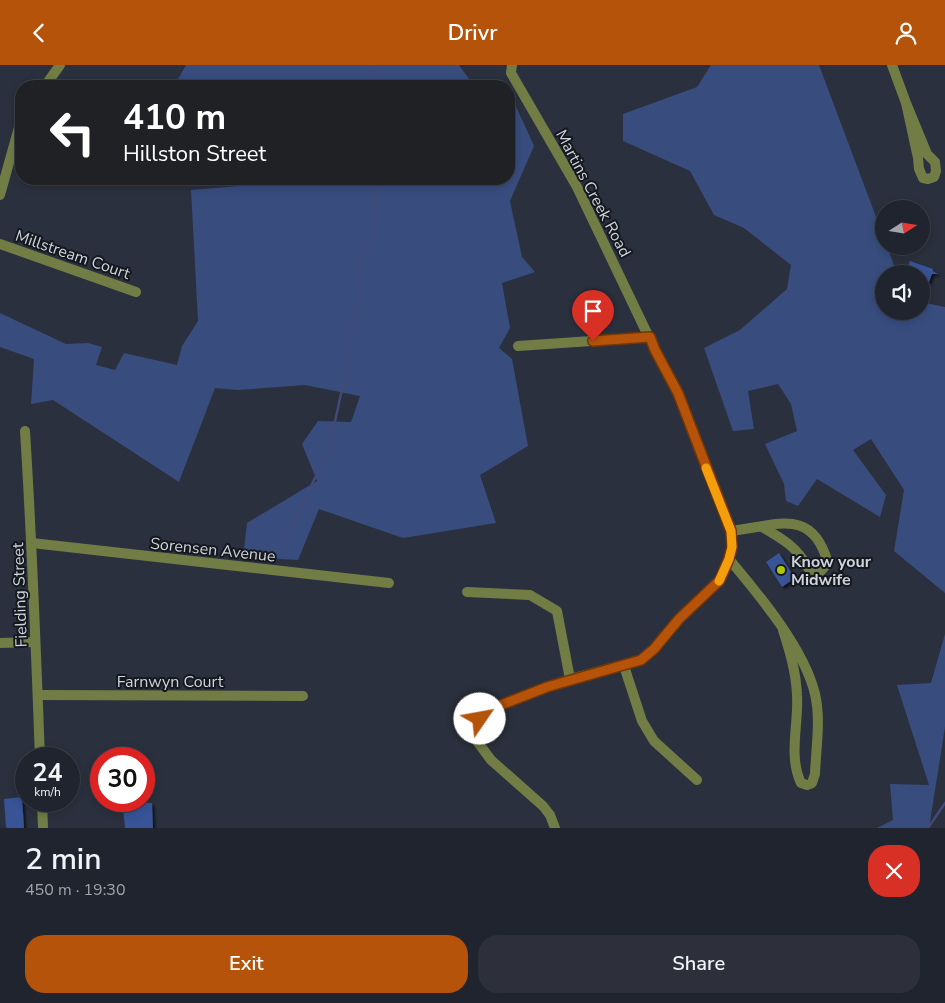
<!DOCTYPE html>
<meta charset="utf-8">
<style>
:root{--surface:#20242e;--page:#2d303a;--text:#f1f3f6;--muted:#a2a4aa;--line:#3d414a;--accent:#b45309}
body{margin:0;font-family:"Nunito Sans",sans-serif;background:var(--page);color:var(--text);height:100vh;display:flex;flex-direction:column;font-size:19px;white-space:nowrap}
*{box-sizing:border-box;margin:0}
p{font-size:16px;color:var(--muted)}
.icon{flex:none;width:28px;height:28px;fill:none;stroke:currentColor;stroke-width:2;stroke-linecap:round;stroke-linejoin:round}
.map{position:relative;height:763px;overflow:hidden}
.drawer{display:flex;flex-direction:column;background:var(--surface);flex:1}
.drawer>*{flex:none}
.banner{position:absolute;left:15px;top:15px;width:500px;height:105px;border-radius:20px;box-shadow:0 2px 8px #0003,0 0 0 1px var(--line);background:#202124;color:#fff;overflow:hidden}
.needle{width:32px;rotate:78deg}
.buttons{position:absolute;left:875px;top:135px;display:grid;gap:10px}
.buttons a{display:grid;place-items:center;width:55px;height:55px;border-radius:50%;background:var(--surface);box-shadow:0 2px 8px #0003,0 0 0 1px var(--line);font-size:25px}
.speed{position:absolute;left:15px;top:682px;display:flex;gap:10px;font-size:25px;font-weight:700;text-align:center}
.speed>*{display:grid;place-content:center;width:65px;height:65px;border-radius:50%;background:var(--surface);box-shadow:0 2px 8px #0003,0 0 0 1px var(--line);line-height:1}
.speed small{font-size:12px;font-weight:400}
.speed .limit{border:8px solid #d22;background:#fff;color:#111}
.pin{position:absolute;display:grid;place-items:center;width:42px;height:42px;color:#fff;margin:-51px -21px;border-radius:50% 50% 50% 0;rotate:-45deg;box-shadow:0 0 5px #0007}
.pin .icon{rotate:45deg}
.me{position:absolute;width:55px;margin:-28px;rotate:57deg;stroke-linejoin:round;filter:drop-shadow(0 0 4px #0008)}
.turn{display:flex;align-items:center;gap:18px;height:105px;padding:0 25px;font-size:22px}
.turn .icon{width:65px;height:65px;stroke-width:2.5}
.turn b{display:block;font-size:35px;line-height:42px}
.round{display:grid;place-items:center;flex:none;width:52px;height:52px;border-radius:20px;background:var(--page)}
.summary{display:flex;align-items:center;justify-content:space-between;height:85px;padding:0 25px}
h1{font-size:30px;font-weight:600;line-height:38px}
.primary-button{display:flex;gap:10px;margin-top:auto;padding:10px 25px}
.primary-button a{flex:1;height:58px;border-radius:20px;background:var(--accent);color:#fff;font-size:20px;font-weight:600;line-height:58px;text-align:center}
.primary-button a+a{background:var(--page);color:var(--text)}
header{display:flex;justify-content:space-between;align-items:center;height:65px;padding:0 25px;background:var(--accent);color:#fff;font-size:22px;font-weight:600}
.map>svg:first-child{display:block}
.green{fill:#384d7e}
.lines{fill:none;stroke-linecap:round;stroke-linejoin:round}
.stream{stroke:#404a79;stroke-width:2.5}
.building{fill:#375396;filter:url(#shadow)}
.minor{stroke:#727d46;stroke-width:10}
.route-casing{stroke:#753606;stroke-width:12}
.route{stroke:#b45309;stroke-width:9}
.slow{stroke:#f59e0b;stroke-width:9}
.poi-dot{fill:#afc508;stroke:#15181e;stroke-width:2}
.labels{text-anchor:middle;stroke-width:4;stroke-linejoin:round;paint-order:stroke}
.street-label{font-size:16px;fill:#cfd3dc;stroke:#15181e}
.poi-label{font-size:16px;font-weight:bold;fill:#cfd3dc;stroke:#15181e;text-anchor:start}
</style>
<header><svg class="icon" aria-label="back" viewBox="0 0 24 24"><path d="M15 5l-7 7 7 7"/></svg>Drivr<svg class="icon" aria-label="person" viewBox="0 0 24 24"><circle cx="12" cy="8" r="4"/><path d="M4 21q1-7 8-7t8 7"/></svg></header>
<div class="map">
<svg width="945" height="763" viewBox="0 0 945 763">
<defs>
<filter id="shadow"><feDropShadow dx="2.5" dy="2.5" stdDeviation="1" flood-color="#0009"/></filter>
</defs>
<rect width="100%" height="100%" fill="#2a303d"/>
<g class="green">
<polygon points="186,0 459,0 474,21 174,21"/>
<polygon points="711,0 819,0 884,173 884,181 887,181 897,209 884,209 884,246 921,246 921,237 945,242 945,528 894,486 904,425 871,374 853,385 886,430 880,452 817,414 798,441 786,436 784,419 765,379 797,366 791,339 778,319 748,326 754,364 733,366 704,283 740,265 787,224 791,200 744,163 714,150 690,106 623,76 623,49 697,22"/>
<polygon points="509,26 534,81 510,136 522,192 535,207 502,218 510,263 499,283 512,294 528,381 480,410 496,458 403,473 319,444 298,495 243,492 247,458 317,416 302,379 318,356 351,357 360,331 305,320 238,325 215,323 179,417 53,335 31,339 34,294 0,282 0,248 66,279 88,278 102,282 96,300 115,305 124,288 177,300 182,281 198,256 191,125 239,121 240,114 509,114"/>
<polygon points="945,569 945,662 929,763 877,763 893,755 890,719 929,720 897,620 931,618"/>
</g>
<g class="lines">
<g class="stream">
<polyline points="376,0 380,21"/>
<polyline points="280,485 329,384 349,292 348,277 349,269 361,234 359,198 372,172 379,114"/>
<polyline points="928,763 945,738"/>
</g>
</g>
<g class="building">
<polygon points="910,196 933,204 933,206 938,209 932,209 929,217 921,215 921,209 905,209"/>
<polygon points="779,488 795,513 782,522 766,497"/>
<polygon points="22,732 24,763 7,763 6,762 4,734"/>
<polygon points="139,738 152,738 153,763 125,763 123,741 139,740"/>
</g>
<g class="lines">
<g class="minor">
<polyline points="512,0 511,8 577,122 655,285 678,328 731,466 732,482 729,494 720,515 679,554 654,584 641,595 570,614 501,640 480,654 475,662 474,672 491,695 543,741 550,750 555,763"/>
<polyline points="892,0 906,38 927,89 935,97 936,106 934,112 928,114 923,113 919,104 918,93 906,38"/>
<polyline points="45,21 60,0"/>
<polyline points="0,130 21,55"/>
<polyline points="0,179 136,227"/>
<polyline points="518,281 650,272"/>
<path d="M25,366C32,475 36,585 40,694"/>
<path d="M731,466C776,461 812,441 828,498L820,507L809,504C797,482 783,474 762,462"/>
<polyline points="32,478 389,518"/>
<path d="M729,494C759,530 804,583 815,629C821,654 816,683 815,709L812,718L807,720L801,718C788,691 799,658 797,630C796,607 790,587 783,565"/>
<polyline points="467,527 530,530 557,546 570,614"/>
<polyline points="0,578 35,577"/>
<polyline points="624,601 642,656 654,676 697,715"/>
<polyline points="38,630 303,631"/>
<polyline points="42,736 43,763"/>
</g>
</g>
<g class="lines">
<defs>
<polyline id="route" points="480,654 501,640 547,622 641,595 654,584 679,554 720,515 729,494 732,482 731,466 678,328 655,285 650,272 593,276"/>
</defs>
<use href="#route" class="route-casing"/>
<use href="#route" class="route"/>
<polyline class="slow" points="706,403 731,466 732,482 729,494 719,516"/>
</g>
<circle class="poi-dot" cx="781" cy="505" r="5"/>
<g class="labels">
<g class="street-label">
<text transform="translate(594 128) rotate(62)" y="6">Martins Creek Road</text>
<text transform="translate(73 189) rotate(19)" y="6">Millstream Court</text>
<text transform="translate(213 484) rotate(6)" y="6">Sorensen Avenue</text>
<text transform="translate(19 530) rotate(-92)" y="6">Fielding Street</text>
<text x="170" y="622">Farnwyn Court</text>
</g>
<g class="poi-label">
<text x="791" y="502">Know your<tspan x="791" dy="18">Midwife</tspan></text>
</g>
</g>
</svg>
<div class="buttons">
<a><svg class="needle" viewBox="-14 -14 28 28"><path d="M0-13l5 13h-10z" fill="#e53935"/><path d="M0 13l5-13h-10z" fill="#a2a4aa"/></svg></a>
<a><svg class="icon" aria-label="sound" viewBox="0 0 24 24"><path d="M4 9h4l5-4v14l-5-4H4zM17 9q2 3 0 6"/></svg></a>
</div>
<div class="speed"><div>24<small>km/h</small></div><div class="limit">30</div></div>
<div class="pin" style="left:593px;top:276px;background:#d93025"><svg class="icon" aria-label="arrive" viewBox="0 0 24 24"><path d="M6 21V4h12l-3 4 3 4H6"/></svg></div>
<svg class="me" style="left:480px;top:654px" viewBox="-20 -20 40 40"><circle r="19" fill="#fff"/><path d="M0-13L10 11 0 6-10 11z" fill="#b45309"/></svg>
<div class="banner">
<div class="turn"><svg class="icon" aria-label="left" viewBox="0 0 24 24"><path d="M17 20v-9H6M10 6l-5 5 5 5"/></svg><div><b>410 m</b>Hillston Street</div></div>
</div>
</div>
<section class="drawer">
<div class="summary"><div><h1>2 min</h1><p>450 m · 19:30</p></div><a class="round" style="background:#d93025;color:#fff"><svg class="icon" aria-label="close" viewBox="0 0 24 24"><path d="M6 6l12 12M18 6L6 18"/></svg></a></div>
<div class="primary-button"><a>Exit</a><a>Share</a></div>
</section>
